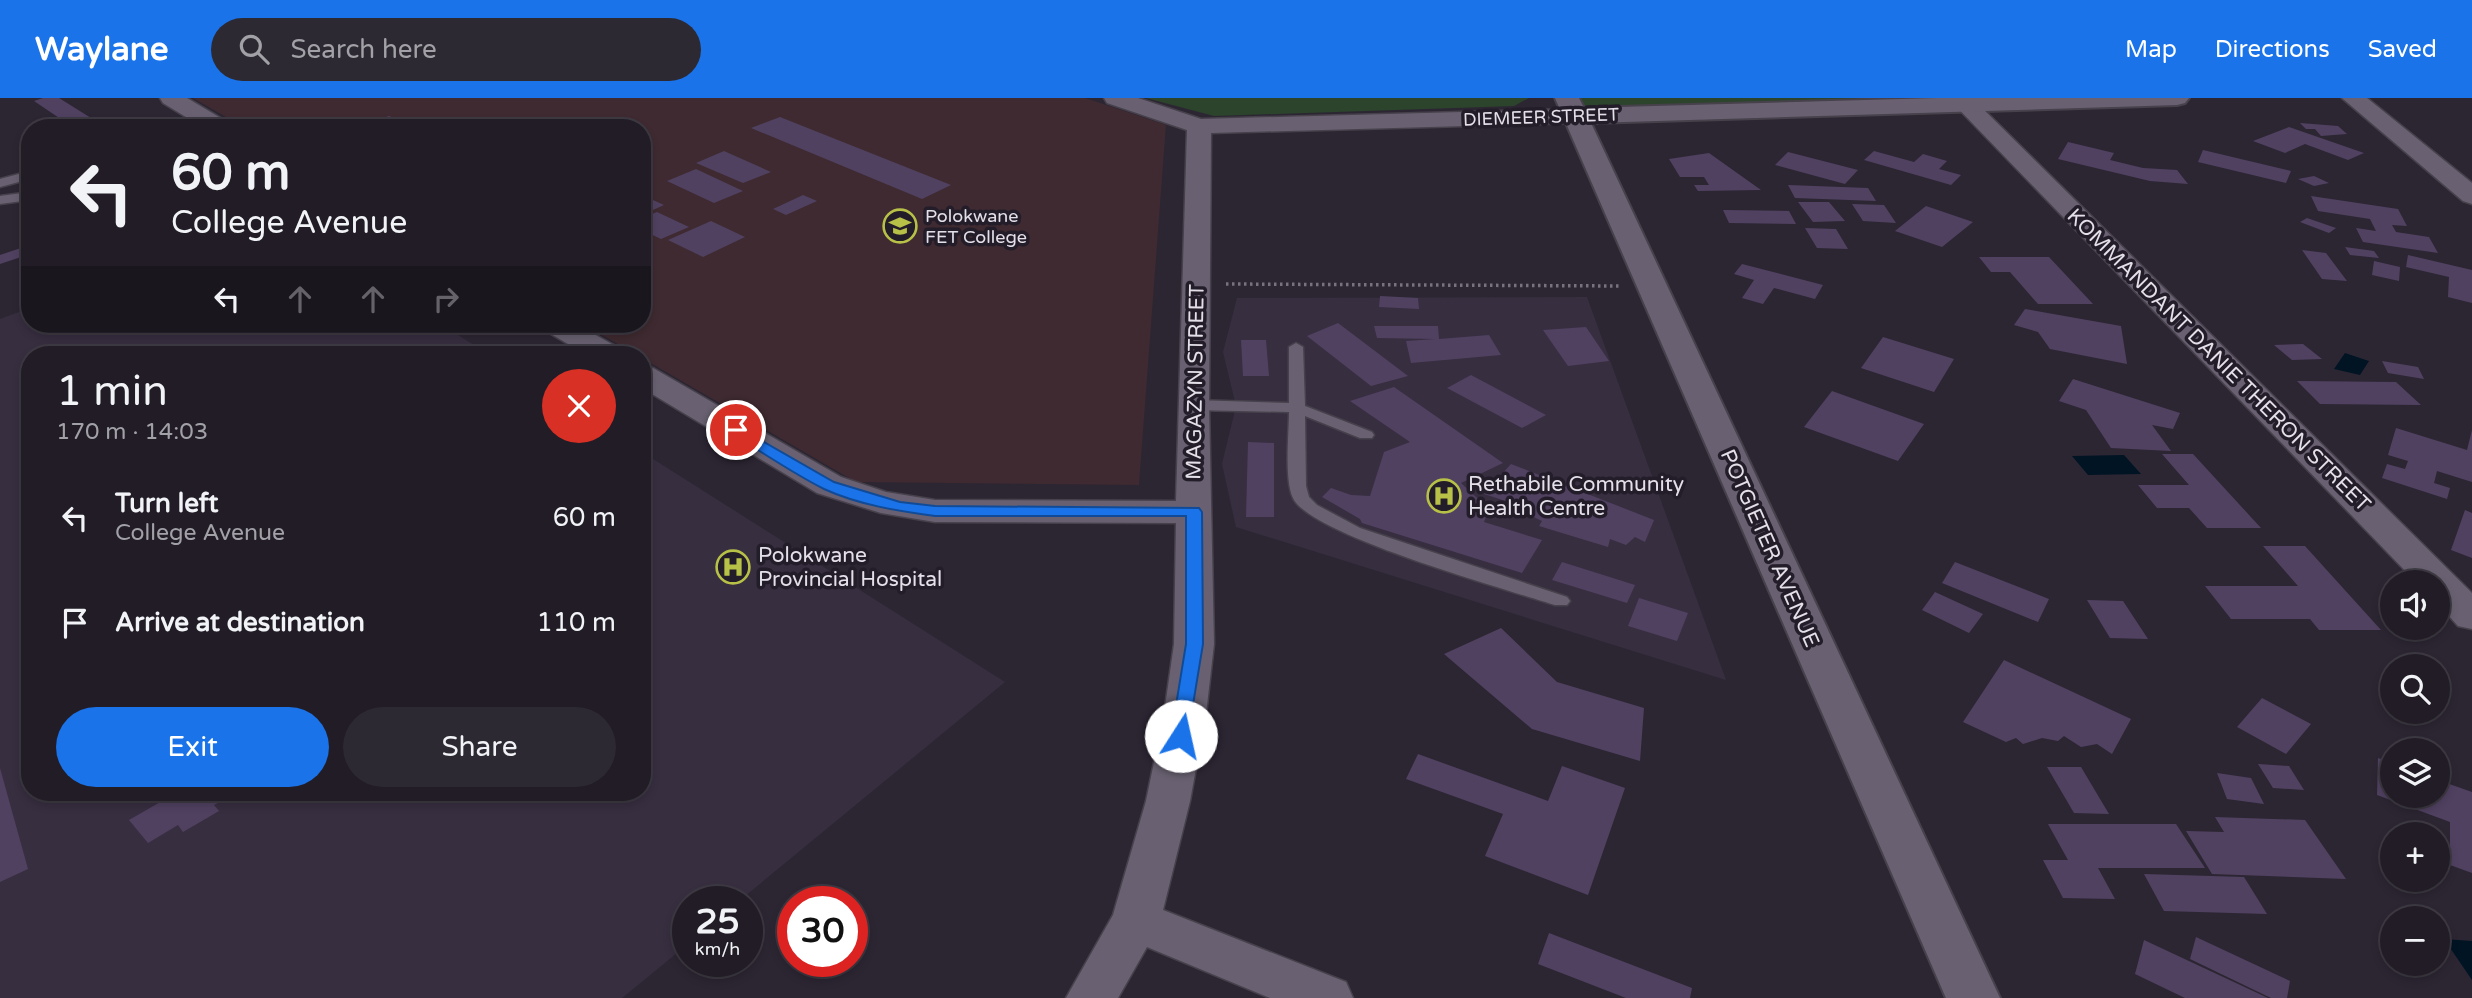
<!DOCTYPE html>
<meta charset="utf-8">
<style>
:root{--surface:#211c26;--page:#2d2932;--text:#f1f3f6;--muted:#a2a1a7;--line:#3e3a43;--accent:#1a73e8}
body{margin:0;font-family:"Varela Round",sans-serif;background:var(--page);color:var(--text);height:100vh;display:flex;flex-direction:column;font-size:26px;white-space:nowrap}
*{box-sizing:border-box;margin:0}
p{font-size:23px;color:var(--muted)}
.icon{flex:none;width:38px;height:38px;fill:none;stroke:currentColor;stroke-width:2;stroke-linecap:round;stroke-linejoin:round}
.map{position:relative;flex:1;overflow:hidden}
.details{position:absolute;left:21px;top:248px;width:630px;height:455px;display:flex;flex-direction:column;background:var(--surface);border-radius:28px;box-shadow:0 4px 10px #0003,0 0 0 2px var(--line)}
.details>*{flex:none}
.top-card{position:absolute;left:21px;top:21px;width:630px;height:214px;border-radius:28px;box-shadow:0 4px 10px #0003,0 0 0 2px var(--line);background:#211c26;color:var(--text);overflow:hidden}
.controls{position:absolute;left:2380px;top:472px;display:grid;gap:14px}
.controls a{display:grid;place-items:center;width:70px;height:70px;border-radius:50%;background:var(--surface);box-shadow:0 4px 10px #0003,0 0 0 2px var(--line);font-size:35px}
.speed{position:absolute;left:672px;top:788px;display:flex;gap:14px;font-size:35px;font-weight:700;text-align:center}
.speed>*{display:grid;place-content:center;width:91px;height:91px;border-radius:50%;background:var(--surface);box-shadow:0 4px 10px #0003,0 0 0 2px var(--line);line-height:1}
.speed small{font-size:18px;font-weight:400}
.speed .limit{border:10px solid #d22;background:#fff;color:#111}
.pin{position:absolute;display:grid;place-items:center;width:60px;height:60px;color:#fff;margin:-30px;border:4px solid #fff;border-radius:50%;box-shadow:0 2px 7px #0007}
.me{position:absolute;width:77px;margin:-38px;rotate:10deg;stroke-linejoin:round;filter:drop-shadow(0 0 5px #0008)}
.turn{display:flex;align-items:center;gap:24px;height:147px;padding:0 35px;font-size:32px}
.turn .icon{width:91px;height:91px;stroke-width:2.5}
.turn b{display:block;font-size:49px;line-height:60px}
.lanes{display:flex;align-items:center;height:66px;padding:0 35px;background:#0003;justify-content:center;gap:35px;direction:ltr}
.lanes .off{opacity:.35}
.round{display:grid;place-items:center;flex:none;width:74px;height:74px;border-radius:37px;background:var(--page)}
.summary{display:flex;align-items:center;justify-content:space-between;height:119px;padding:0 35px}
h1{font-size:42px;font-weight:600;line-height:52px}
.primary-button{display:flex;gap:14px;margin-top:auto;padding:14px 35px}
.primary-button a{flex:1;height:80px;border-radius:42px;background:var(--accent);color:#fff;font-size:28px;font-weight:600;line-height:80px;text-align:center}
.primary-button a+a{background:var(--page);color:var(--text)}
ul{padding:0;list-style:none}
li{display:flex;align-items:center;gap:21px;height:105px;padding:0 35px}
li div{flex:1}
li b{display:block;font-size:26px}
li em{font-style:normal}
header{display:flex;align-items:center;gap:42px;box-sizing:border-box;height:98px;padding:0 35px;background:var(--accent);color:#fff}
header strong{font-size:33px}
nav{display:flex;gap:38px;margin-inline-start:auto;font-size:24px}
.search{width:490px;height:63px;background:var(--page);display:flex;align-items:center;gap:18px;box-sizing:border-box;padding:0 24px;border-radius:38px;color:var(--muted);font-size:26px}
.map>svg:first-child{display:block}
.built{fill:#372e40}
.education{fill:#3e2a30}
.green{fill:#2c442c}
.water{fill:#001424}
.building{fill:#504161}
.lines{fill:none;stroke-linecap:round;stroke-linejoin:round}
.service-casing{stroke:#47414c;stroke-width:3}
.minor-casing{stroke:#47414c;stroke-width:3}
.tertiary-casing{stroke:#47414c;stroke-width:4}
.path{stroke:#77727e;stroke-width:3.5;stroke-dasharray:2.5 3.5;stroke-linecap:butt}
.service{fill:#696171;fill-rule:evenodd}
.minor{fill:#696171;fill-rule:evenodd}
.tertiary{fill:#696171;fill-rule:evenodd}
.route{fill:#1a73e8;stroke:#114b97;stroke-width:2}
.labels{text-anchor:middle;stroke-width:7;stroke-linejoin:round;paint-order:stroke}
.far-street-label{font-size:18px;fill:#e4e0e9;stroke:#231c29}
.far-poi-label{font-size:18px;fill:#e4e0e9;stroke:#231c29;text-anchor:start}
.street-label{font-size:21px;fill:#e4e0e9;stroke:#231c29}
.poi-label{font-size:21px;fill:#e4e0e9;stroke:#231c29;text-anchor:start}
</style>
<header>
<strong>Waylane</strong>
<div class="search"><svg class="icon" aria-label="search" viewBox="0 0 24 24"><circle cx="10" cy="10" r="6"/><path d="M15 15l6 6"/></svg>Search here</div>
<nav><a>Map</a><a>Directions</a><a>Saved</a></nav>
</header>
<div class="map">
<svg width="2472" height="900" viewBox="0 0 2472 900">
<rect width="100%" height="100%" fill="#2c2633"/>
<g class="built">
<polygon points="1587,199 1726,582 1236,429 1222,366 1236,308 1223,254 1237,200"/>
<polygon points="30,210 30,226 440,226 490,257 30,257 30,695 642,695 642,354 1005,584 739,803 688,803 688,846 622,900 0,900 0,221"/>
</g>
<polygon class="education" points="193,0 1085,0 1166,27 1139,387 856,384 642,260 642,257 637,257 583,226 642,226 642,30 245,30"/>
<g class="green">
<polygon points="1146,0 1529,0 1514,8 1214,18"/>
<polygon points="1567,0 1958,0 1575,18"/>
</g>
<g class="water">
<polygon points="2345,255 2369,263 2360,277 2334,271"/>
<polygon points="2124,357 2141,376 2088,377 2072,358"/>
<polygon points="2444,841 2472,843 2472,882"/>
</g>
<g class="building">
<polygon points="43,0 59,0 99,25 74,30 34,3"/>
<polygon points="389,18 406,26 421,21 431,25 419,30 354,30"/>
<polygon points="780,19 951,87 922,101 751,30"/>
<polygon points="2300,25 2338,28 2347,36 2321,38 2315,31 2306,31"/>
<polygon points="2289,29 2364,55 2348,62 2305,46 2285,55 2253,43"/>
<polygon points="2068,44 2114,55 2110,62 2143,70 2177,72 2188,86 2150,83 2058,61"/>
<polygon points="2203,52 2291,73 2286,85 2198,64"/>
<polygon points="724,53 771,74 743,85 696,65"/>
<polygon points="1874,53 1914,64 1923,56 1947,63 1939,71 1961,77 1951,87 1864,62"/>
<polygon points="1788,54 1858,72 1845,86 1775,67"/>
<polygon points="1709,55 1761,92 1698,93 1694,87 1709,87 1704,79 1680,79 1669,61"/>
<polygon points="696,71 743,93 714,105 667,83"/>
<polygon points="2314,78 2329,85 2314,88 2298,81"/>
<polygon points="1788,87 1868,90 1876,103 1795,100"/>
<polygon points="642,97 664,107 642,117"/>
<polygon points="803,97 817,103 786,117 773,111"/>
<polygon points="2311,98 2398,111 2407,128 2392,127 2396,134 2429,139 2438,155 2363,144 2356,130 2376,133 2370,121 2318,113"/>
<polygon points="1798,104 1829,104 1845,123 1813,124"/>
<polygon points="1852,106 1884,107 1896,125 1863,123"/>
<polygon points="1926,108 1973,124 1942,149 1895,133"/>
<polygon points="1723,112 1789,113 1796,126 1729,125"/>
<polygon points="657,114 689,129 661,141 642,132 642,120"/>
<polygon points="2307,120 2336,130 2329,135 2300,124"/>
<polygon points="711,123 745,139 703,159 668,142"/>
<polygon points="1805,130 1836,131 1848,151 1817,150"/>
<polygon points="30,147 30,156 0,166 0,157"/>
<polygon points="2345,149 2374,153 2379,160 2350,157"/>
<polygon points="2302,152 2326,155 2347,183 2322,181"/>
<polygon points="2408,157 2472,172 2472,205 2448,199 2449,179 2406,169"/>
<polygon points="1979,159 2049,159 2093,206 2038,206 2010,174 1991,174"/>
<polygon points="2374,163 2400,169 2399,183 2372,177"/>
<polygon points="1742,166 1823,187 1815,201 1774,190 1763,206 1742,200 1754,182 1734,176"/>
<polygon points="1380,198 1418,200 1419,211 1379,209"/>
<polygon points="2025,211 2121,228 2127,266 2050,251 2038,234 2014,227"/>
<polygon points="1338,225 1408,278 1371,288 1307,238"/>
<polygon points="1374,228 1438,228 1439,241 1489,237 1501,257 1411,265 1406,243 1435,241 1377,240"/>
<polygon points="1586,229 1609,263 1568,268 1543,232"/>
<polygon points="1883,239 1954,261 1934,294 1861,270"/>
<polygon points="1241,242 1266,242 1269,278 1243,278"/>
<polygon points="2303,246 2322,261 2292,262 2274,247"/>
<polygon points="2382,263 2418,269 2424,281 2388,275"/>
<polygon points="1471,277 1546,317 1522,330 1447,290"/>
<polygon points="2073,281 2180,315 2173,331 2152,327 2171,353 2111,350 2086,312 2059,303"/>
<polygon points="2297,283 2396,284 2421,307 2320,306"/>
<polygon points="1394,289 1503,365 1461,385 1489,411 1484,424 1542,442 1522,475 1362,425 1360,421 1322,399 1331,390 1351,397 1370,398 1384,354 1410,344 1350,303"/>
<polygon points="1832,293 1924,326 1898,363 1804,329"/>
<polygon points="2396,330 2467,352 2472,332 2472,384 2437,373 2434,385 2450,390 2447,401 2382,380 2387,366 2405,371 2408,363 2388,357"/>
<polygon points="1248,344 1274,345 1274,419 1246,419"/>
<polygon points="2162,356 2193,356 2261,430 2207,430 2189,410 2157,410 2138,387 2189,387"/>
<polygon points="1511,366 1654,422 1645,444 1635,439 1626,447 1610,441 1608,449 1539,428 1542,423 1521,413 1524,409 1484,396"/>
<polygon points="2465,412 2472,415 2472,460 2451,452"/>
<polygon points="2263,448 2305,448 2381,532 2319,532 2310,521 2231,521 2205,488 2298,488"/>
<polygon points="1562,464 1635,487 1627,505 1552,482"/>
<polygon points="1955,464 2049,501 2038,524 1942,485"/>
<polygon points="1935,494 1983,516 1969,535 1922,512"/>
<polygon points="1639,500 1688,515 1677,543 1628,528"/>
<polygon points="2087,502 2123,503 2148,541 2110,540"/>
<polygon points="1501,530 1557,584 1644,610 1640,663 1532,631 1444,556"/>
<polygon points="2004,562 2131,621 2112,656 2097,646 2081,649 2064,638 2058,643 2042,640 2023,646 2016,640 2006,644 1963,624"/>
<polygon points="2262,600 2311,626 2286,656 2237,629"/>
<polygon points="1418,656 1548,703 1562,668 1625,690 1588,797 1485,758 1503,716 1406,681"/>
<polygon points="2378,660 2392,665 2392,698 2438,698 2438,682 2472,694 2472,775 2450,767 2450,724 2377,697"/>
<polygon points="2258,666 2289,668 2304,692 2273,690"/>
<polygon points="2047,669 2081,669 2109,716 2074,715"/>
<polygon points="0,670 28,771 0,784"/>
<polygon points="2217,675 2251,680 2264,706 2227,701"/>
<polygon points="176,695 224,695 225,701 214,707 219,713 183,734 178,727 148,745 129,722"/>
<polygon points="2215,719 2305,722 2346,781 2212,776 2186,733 2224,734"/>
<polygon points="2048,726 2176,726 2205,770 2098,770 2115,801 2063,800 2043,762 2068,762"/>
<polygon points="2144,776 2244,779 2267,816 2164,813"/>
<polygon points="1549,835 1692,890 1690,900 1626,900 1538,866"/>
<polygon points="2196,839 2290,883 2287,900 2271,900 2190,861"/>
<polygon points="2144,842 2268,900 2185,900 2135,876"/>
</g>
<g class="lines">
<defs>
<g id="service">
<polygon points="203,19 213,21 194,30 178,30"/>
<polygon points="30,73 30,81 0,89 0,81"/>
<polygon points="30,94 30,102 0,106 0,98"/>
<path d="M1296,245L1303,249L1305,308L1372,334L1374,337L1372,340H1360L1305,318L1306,388L1309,399L1317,407L1360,430L1567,499L1570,503L1567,507H1555C1509,492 1310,437 1293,400C1284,381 1289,336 1289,314L1193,312L1185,307L1193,302L1289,305V249Z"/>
</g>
<g id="minor">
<polygon points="160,0 187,0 229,25 233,30 204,30 163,5"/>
<polygon points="1104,0 1138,0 1201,21 1575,11 1583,13 1587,18 1583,23 1575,25 1211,35 1209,307 1214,546 1206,616 1190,703 1163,812 1346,884 1353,900 1270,900 1147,849 1118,900 1066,900 1113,817 1146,703 1164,616 1174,546 1176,425 935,424 881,415 817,395 642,290 642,268 653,270 841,379 886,394 935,402 1176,403 1187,32 1107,5"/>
<polygon points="1948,0 1972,0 2472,495 2472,531 2458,528 2438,506 2438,485 2417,485"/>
<polygon points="2342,0 2367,0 2472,85 2472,106 2463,103"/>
<polygon points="540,226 576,226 619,250 623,257 587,257 544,232"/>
</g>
<polygon id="tertiary" points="1555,0 1579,0 1584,10 1936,0 2189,0 2185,5 2177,7 1591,25 2000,900 1946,900"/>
</defs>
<use href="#service" class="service-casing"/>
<use href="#minor" class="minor-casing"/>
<use href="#tertiary" class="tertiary-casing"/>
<polyline class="path" points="1226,186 1620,188"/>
<use href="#service" class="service"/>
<use href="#minor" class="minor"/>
<use href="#tertiary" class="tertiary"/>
</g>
<path class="route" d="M736,328L834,384L900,404L935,408L1199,410L1202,414L1203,546L1187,643H1174L1171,638L1186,546V418H935C898,413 859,407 824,391C792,375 761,353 730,335L728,332Z"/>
<defs>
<symbol id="university-ring" viewBox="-11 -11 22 22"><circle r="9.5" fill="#231c29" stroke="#b8c147" stroke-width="1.5"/><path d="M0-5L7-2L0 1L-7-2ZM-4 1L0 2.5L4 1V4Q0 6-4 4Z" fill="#b8c147"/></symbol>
<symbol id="hospital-ring" viewBox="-11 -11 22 22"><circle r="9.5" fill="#231c29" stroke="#b8c147" stroke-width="1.5"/><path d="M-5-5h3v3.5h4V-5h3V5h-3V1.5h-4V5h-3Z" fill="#b8c147"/></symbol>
</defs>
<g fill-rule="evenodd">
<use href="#university-ring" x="881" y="109" width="38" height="38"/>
<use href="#hospital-ring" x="1425" y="379" width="38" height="38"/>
<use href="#hospital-ring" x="714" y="450" width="38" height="38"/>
</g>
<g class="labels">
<g class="far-street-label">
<text transform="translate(1541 19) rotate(-2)" y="6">DIEMEER STREET</text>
</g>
<g class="far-poi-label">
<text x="925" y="124">Polokwane<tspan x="925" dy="21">FET College</tspan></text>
</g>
<g class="street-label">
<text transform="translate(2219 262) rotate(45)" y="7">KOMMANDANT DANIE THERON STREET</text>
<text transform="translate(1195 284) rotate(-89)" y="7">MAGAZYN STREET</text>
<text transform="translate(1770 450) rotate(66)" y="7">POTGIETER AVENUE</text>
</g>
<g class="poi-label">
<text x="1468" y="393">Rethabile Community<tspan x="1468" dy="24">Health Centre</tspan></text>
<text x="758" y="464">Polokwane<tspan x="758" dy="24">Provincial Hospital</tspan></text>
</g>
</g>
</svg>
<div class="controls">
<a><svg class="icon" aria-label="sound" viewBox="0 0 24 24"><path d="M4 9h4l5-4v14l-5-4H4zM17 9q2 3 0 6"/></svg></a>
<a><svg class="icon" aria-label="search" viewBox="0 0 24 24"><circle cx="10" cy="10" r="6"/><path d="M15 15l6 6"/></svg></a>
<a><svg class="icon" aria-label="layers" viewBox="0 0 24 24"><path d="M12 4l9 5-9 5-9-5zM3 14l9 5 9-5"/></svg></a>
<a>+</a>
<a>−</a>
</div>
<div class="speed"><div>25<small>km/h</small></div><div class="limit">30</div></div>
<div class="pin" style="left:736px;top:332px;background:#d93025"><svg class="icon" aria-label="arrive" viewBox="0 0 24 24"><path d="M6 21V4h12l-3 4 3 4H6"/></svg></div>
<svg class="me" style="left:1181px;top:638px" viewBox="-20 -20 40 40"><circle r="19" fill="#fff"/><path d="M0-13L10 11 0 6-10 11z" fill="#1a73e8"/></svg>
<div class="top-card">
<div class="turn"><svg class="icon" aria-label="left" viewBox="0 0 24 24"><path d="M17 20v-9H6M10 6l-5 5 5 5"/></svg><div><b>60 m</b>College Avenue</div></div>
<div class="lanes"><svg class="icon" aria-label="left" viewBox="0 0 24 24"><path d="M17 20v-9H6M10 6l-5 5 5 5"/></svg><svg class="icon off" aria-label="ahead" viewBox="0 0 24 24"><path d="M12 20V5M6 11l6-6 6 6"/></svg><svg class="icon off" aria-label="ahead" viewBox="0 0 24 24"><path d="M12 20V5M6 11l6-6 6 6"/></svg><svg class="icon off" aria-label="right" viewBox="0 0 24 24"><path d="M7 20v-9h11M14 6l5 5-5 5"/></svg></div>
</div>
<section class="details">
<div class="summary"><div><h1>1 min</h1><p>170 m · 14:03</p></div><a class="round" style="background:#d93025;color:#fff"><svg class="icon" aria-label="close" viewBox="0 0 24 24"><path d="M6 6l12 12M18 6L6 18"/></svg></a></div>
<ul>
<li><svg class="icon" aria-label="left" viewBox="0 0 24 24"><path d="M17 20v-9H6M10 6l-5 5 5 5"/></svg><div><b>Turn left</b><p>College Avenue</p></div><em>60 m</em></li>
<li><svg class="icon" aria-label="arrive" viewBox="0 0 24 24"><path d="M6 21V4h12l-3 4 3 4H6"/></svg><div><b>Arrive at destination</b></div><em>110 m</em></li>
</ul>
<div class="primary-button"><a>Exit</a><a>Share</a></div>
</section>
</div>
